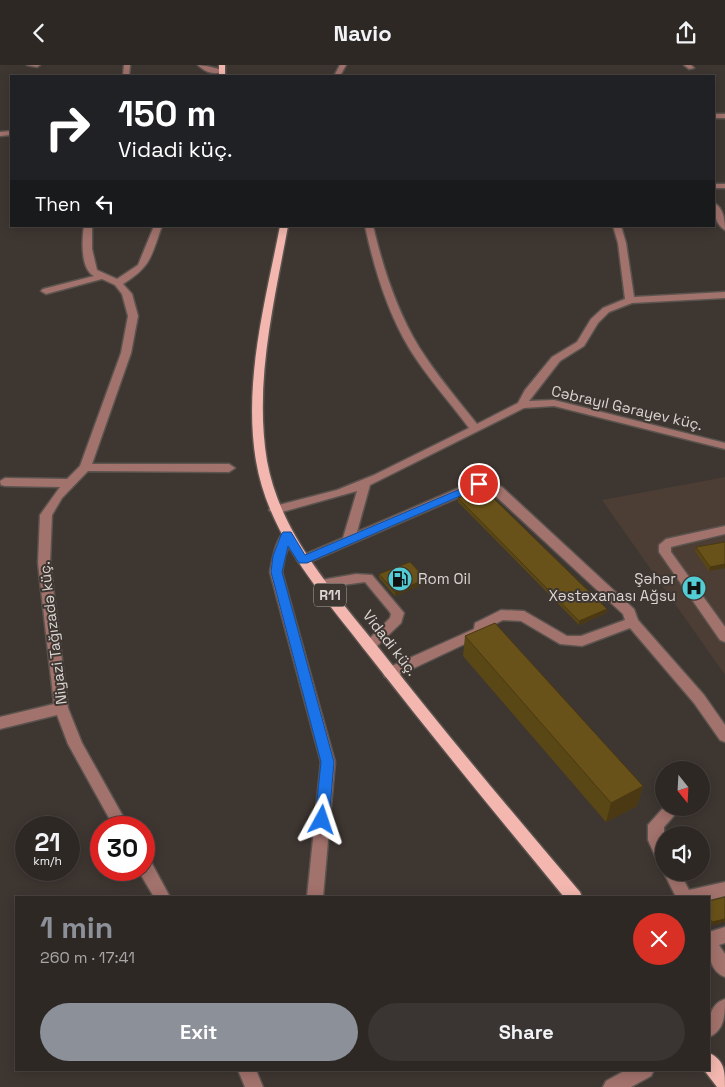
<!DOCTYPE html>
<meta charset="utf-8">
<style>
:root{--surface:#2e2825;--page:#3a3432;--text:#f1f3f6;--muted:#a7a6a7;--line:#494442;--accent:#8c9099}
body{margin:0;font-family:"Space Grotesk",sans-serif;background:var(--page);color:var(--text);height:100vh;display:flex;flex-direction:column;font-size:19px;white-space:nowrap}
*{box-sizing:border-box;margin:0}
p{font-size:16px;color:var(--muted)}
.icon{flex:none;width:28px;height:28px;fill:none;stroke:currentColor;stroke-width:2;stroke-linecap:round;stroke-linejoin:round}
.map{position:relative;flex:1;overflow:hidden}
.side{position:absolute;left:15px;top:831px;width:695px;height:175px;display:flex;flex-direction:column;background:var(--surface);border-radius:0px;box-shadow:0 2px 12px #0003,0 0 0 1px var(--line)}
.side>*{flex:none}
.banner{position:absolute;left:10px;top:10px;width:705px;height:152px;border-radius:0px;box-shadow:0 2px 12px #0003,0 0 0 1px var(--line);background:#202124;color:#fff;overflow:hidden}
.needle{width:32px;rotate:162deg}
.buttons{position:absolute;left:655px;top:696px;display:grid;gap:10px}
.buttons a{display:grid;place-items:center;width:55px;height:55px;border-radius:50%;background:var(--surface);box-shadow:0 2px 12px #0003,0 0 0 1px var(--line);font-size:25px}
.speed{position:absolute;left:15px;top:751px;display:flex;gap:10px;font-size:25px;font-weight:700;text-align:center}
.speed>*{display:grid;place-content:center;width:65px;height:65px;border-radius:50%;background:var(--surface);box-shadow:0 2px 12px #0003,0 0 0 1px var(--line);line-height:1}
.speed small{font-size:12px;font-weight:400}
.speed .limit{border:8px solid #d22;background:#fff;color:#111}
.pin{position:absolute;display:grid;place-items:center;width:42px;height:42px;color:#fff;margin:-21px;border:2px solid #fff;border-radius:50%;box-shadow:0 1px 5px #0007}
.me{position:absolute;width:55px;margin:-28px;rotate:5deg;stroke-linejoin:round;filter:drop-shadow(0 0 4px #0008)}
.turn{display:flex;align-items:center;gap:18px;height:105px;padding:0 25px;font-size:22px}
.turn .icon{width:65px;height:65px;stroke-width:2.5}
.turn b{display:block;font-size:35px;line-height:42px}
.then{display:flex;align-items:center;height:48px;padding:0 25px;background:#0003;gap:10px;font-size:19px}
.round{display:grid;place-items:center;flex:none;width:52px;height:52px;border-radius:26px;background:var(--page)}
.summary{display:flex;align-items:center;justify-content:space-between;height:85px;padding:0 25px}
h1{font-size:30px;font-weight:700;line-height:38px;color:var(--accent)}
.action{display:flex;gap:10px;margin-top:auto;padding:10px 25px}
.action a{flex:1;height:58px;border-radius:30px;background:var(--accent);color:#fff;font-size:20px;font-weight:700;line-height:58px;text-align:center}
.action a+a{background:var(--page);color:var(--text)}
header{display:flex;justify-content:space-between;align-items:center;height:65px;padding:0 25px;background:var(--surface);font-size:22px;font-weight:700}
.map>svg:first-child{display:block}
.built{fill:#4c3e35}
.lines{fill:none;stroke-linecap:round;stroke-linejoin:round}
.minor-casing{stroke:#5a534e;stroke-width:3}
.major-casing{stroke:#5a534e;stroke-width:3}
.minor{fill:#a2726c;fill-rule:evenodd}
.major{fill:#f3b7af;fill-rule:evenodd}
.wall{fill:#5a4716}
.shaded-wall{fill:#4a3912}
.building{fill:#695219;stroke:#4a3912}
.route{fill:#1a73e8;stroke:#114b97}
.labels{text-anchor:middle;stroke-width:4;stroke-linejoin:round;paint-order:stroke}
.shield{fill:#3e3631;stroke:#aca6a2;stroke-width:1}
.shield-label{font-size:14px;font-weight:bold;fill:#dbd6d3}
.street-label{font-size:15px;fill:#dbd6d3;stroke:#3e3631}
.poi-label{font-size:15px;fill:#dbd6d3;stroke:#3e3631;text-anchor:start}
</style>
<header><svg class="icon" aria-label="back" viewBox="0 0 24 24"><path d="M15 5l-7 7 7 7"/></svg>Navio<svg class="icon" aria-label="share" viewBox="0 0 24 24"><path d="M12 15V3M7 8l5-5 5 5M5 13v7h14v-7"/></svg></header>
<div class="map">
<svg width="725" height="1022" viewBox="0 0 725 1022">
<rect width="100%" height="100%" fill="#3e3631"/>
<polygon class="built" points="725,412 725,610 602,435"/>
<g class="lines">
<defs>
<g id="minor">
<polygon points="27,0 40,0 37,2"/>
<polygon points="124,0 130,0 129,11 123,11"/>
<path d="M198,0C202,0 221,4 224,6C215,11 205,7 198,0Z"/>
<polygon points="340,0 346,0 340,11 334,11"/>
<polygon points="684,0 691,0 694,3 689,4"/>
<rect x="714" y="49" width="11" height="4"/>
<polygon points="11,66 11,70 0,71 0,67"/>
<rect x="714" y="119" width="11" height="4"/>
<path d="M714,138C723,142 725,155 725,165C716,160 713,147 714,138Z"/>
<path d="M84,161H92V184L97,205L117,214L138,200L154,161H162C151,191 152,201 123,219L132,229L138,251L131,288L92,399H229L235,403L229,407L88,406L62,433L52,450L50,498L68,643L82,678L129,762H114L68,679L57,650L0,664V652L54,639L38,498L40,450L60,422L5,421L1,420L0,416L5,413L67,414L80,401L121,288L128,251L122,229L115,220L102,214L46,229L41,226L43,224L94,211C80,204 82,174 84,161Z"/>
<path d="M365,161H373C383,203 397,246 419,282C436,309 457,334 477,359L518,338L525,325L552,292L577,277L591,254L603,243L625,234L618,178L613,161H621L626,178L634,232L725,227V233L632,238L609,247L598,258L584,281L560,296L529,336L554,335L725,378V384L554,341L524,343L370,420L357,467L475,416H490L502,422L634,544L638,555L704,630L725,660V677L720,675L694,638L630,563L582,581L560,579L521,556L503,555L487,563L486,569L395,612L390,613L385,612L383,608L385,604L474,564L475,558L501,545L524,546L567,571H581L625,555L623,549L487,423H480L307,498H299L297,495L299,492L343,473L357,426L275,449L269,445L271,442L337,425L374,410L469,363C449,336 426,311 409,283C387,246 374,203 365,161Z"/>
<polygon points="725,461 725,469 671,482 671,487 725,562 725,577 720,575 659,487 659,480 666,474"/>
<path d="M287,466L293,470L285,491L282,507L335,697L323,832H307L321,697L270,507C272,497 276,469 287,466Z"/>
<polygon points="356,509 372,510 404,548 401,558 374,584 364,584 362,581 390,553 391,549 389,546 365,517 321,523 315,519 321,515"/>
<polygon points="664,742 677,742 679,745 664,762 664,799 658,797 648,775 648,760"/>
<polygon points="144,793 150,795 170,832 154,832 138,805 144,805"/>
<polygon points="664,808 680,808 689,825 725,817 725,831 709,835 709,832 676,832"/>
<path d="M725,862V878L719,880L725,889V912C707,905 709,884 709,867Z"/>
<path d="M725,934C725,949 725,965 709,972C709,956 708,940 725,934Z"/>
<polygon points="238,1005 256,1005 263,1022 245,1022"/>
<polygon points="626,1005 654,1005 651,1011 631,1022 603,1022 606,1016"/>
</g>
<g id="major">
<rect x="219" y="0" width="6" height="11"/>
<path d="M280,161H288C274,238 254,318 267,396C281,472 336,529 382,587C446,669 513,748 580,827L582,832H564C499,753 434,674 371,593C325,533 269,473 256,396C243,318 265,238 280,161Z"/>
<path d="M709,988C725,995 725,1007 725,1022H717L704,1005H709Z"/>
</g>
</defs>
<use href="#minor" class="minor-casing"/>
<use href="#major" class="major-casing"/>
<use href="#minor" class="minor"/>
<use href="#major" class="major"/>
</g>
<g class="wall">
<polygon points="458,433 607,544 606,548 579,560 458,437"/>
<polygon points="725,477 725,503 709,506 695,486 696,482"/>
<polygon points="379,509 426,514 426,518 395,531 379,513"/>
<polygon points="465,571 643,721 637,741 606,757 463,591"/>
<polygon points="725,832 710,861 709,858 709,836"/>
</g>
<g class="shaded-wall">
<polygon points="725,499 725,503 709,506 710,502"/>
<polygon points="426,514 426,518 395,531 395,527"/>
<polygon points="607,544 606,548 579,560 579,556"/>
<polygon points="643,721 637,741 606,757 611,738"/>
<polygon points="725,854 725,857 710,861 712,857"/>
</g>
<g class="building">
<polygon points="484,424 607,544 579,556 458,433"/>
<polygon points="725,477 725,499 710,502 696,482"/>
<polygon points="410,497 426,514 395,527 379,509"/>
<polygon points="495,558 643,721 611,738 465,571"/>
<polygon points="725,832 725,854 712,857 709,852 709,836"/>
</g>
<polygon class="route" points="479,416 483,417 485,419 483,421 307,498 299,498 288,481 282,507 334,697 329,755 327,759 322,761 317,759 315,755 321,697 271,507 273,491 281,470 283,467 291,467 305,490"/>
<defs>
<symbol id="fuel-disc" viewBox="-11 -11 22 22"><circle r="9.5" fill="#52ccd5" stroke="#3e3631"/><path d="M-5.5-6h7V0h2V4h1.3V-2.5L3-4.5l.8-.8L6-3V5H2.5V1h-1V6h-7ZM-4.2-4.7v3.2H.2V-4.7Z" fill="#111"/></symbol>
<symbol id="hospital-disc" viewBox="-11 -11 22 22"><circle r="9.5" fill="#52ccd5" stroke="#3e3631"/><path d="M-5-5h3v3.5h4V-5h3V5h-3V1.5h-4V5h-3Z" fill="#111"/></symbol>
</defs>
<g fill-rule="evenodd">
<use href="#fuel-disc" x="386" y="500" width="28" height="28"/>
<use href="#hospital-disc" x="680" y="509" width="28" height="28"/>
</g>
<g class="labels">
<rect class="shield" x="314" y="518.5" width="32" height="23" rx="4"/>
<g class="shield-label">
<text x="330" y="535">R11</text>
</g>
<g class="street-label">
<text transform="translate(627 343) rotate(13)" y="5">Cəbrayıl Gərayev küç.</text>
<text transform="translate(53 568) rotate(-97)" y="5">Niyazi Tağızadə küç.</text>
<text transform="translate(390 578) rotate(52)" y="5">Vidadi küç.</text>
</g>
<g class="poi-label">
<text x="418" y="519">Rom Oil</text>
<text x="676" y="519" text-anchor="end">Şəhər<tspan x="676" dy="17">Xəstəxanası Ağsu</tspan></text>
</g>
</g>
</svg>
<div class="buttons">
<a><svg class="needle" viewBox="-14 -14 28 28"><path d="M0-13l5 13h-10z" fill="#e53935"/><path d="M0 13l5-13h-10z" fill="#a7a6a7"/></svg></a>
<a><svg class="icon" aria-label="sound" viewBox="0 0 24 24"><path d="M4 9h4l5-4v14l-5-4H4zM17 9q2 3 0 6"/></svg></a>
</div>
<div class="speed"><div>21<small>km/h</small></div><div class="limit">30</div></div>
<div class="pin" style="left:479px;top:419px;background:#d93025"><svg class="icon" aria-label="arrive" viewBox="0 0 24 24"><path d="M6 21V4h12l-3 4 3 4H6"/></svg></div>
<svg class="me" style="left:322px;top:755px" viewBox="-20 -20 40 40"><path d="M0-17L14 15 0 8-14 15z" fill="#1a73e8" stroke="#fff" stroke-width="4"/></svg>
<div class="banner">
<div class="turn"><svg class="icon" aria-label="right" viewBox="0 0 24 24"><path d="M7 20v-9h11M14 6l5 5-5 5"/></svg><div><b>150 m</b>Vidadi küç.</div></div>
<div class="then">Then<svg class="icon" aria-label="left" viewBox="0 0 24 24"><path d="M17 20v-9H6M10 6l-5 5 5 5"/></svg></div>
</div>
<section class="side">
<div class="summary"><div><h1>1 min</h1><p>260 m · 17:41</p></div><a class="round" style="background:#d93025;color:#fff"><svg class="icon" aria-label="close" viewBox="0 0 24 24"><path d="M6 6l12 12M18 6L6 18"/></svg></a></div>
<div class="action"><a>Exit</a><a>Share</a></div>
</section>
</div>
